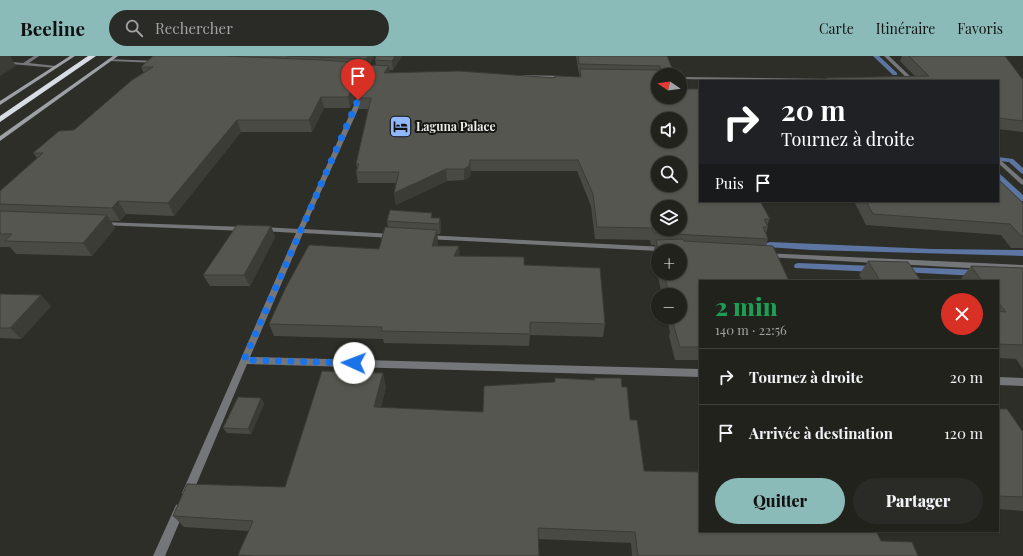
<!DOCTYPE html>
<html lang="fr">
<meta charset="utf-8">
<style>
:root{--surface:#22221d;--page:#2a2a26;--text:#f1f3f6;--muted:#a2a4a4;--line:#3f3f3b;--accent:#8bbbb9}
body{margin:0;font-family:"Playfair Display",serif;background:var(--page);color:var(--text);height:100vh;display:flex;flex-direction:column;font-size:15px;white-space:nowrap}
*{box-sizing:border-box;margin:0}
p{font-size:13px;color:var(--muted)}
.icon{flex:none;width:22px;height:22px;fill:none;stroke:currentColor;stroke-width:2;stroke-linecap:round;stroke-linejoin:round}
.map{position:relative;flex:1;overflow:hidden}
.sheet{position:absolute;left:699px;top:224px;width:300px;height:252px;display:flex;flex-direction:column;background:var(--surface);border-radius:0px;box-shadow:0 1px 3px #0004,0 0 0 1px var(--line)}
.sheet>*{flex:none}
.top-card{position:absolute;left:699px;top:24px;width:300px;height:122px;border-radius:0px;box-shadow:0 1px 3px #0004,0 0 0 1px var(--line);background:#202124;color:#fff;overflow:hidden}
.needle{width:26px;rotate:283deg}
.controls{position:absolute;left:651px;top:12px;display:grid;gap:8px}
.controls a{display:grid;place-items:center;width:36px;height:36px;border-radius:50%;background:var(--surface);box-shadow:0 1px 3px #0004,0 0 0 1px var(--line);font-size:20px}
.pin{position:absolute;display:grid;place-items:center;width:34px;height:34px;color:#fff;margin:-41px -17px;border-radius:50% 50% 50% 0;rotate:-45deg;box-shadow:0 0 4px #0007}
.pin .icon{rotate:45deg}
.me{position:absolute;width:44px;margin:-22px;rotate:272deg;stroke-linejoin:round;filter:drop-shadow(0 0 3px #0008)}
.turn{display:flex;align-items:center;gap:14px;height:84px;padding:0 16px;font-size:18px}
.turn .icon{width:52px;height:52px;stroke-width:2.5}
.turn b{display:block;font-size:28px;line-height:34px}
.then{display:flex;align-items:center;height:38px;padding:0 16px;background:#0003;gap:8px;font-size:15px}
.round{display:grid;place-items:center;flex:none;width:42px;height:42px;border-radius:21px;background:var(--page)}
.overview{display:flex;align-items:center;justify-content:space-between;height:68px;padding:0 16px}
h1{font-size:24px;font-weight:800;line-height:30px;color:#1e9e55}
.cta{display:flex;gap:8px;margin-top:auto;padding:8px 16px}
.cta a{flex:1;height:46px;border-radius:24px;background:var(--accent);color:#111;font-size:16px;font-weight:800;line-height:46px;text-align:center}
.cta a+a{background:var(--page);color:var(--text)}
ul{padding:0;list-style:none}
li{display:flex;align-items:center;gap:12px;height:56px;padding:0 16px;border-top:1px solid var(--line)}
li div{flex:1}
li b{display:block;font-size:15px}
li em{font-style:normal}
header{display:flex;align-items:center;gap:24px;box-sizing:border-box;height:56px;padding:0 20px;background:var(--accent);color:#111}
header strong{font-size:19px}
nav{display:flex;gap:22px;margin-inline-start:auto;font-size:14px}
.search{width:280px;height:36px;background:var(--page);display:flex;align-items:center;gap:10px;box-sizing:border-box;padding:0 14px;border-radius:22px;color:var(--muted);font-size:15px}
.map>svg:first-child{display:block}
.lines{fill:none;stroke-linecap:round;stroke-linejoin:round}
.stream{fill:#5d75a3;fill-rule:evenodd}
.lane{fill:#75767a;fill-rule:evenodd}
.street{fill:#75767a;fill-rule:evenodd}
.secondary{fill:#9da0a5;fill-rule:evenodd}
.highway{fill:#d8dde5;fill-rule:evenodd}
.wall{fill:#494a44;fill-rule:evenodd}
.shaded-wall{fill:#3c3c37}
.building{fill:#55564f;stroke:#3c3c37;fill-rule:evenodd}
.route{stroke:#1a73e8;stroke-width:7;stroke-dasharray:0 12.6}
.labels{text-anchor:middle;stroke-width:4;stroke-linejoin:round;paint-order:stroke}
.far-poi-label{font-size:12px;font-weight:bold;fill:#eaebe6;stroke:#161613;text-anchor:start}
</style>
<header>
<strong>Beeline</strong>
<div class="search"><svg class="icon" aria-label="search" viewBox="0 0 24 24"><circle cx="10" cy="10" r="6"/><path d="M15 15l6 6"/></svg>Rechercher</div>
<nav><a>Carte</a><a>Itinéraire</a><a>Favoris</a></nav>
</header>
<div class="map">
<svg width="1023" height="500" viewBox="0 0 1023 500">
<rect width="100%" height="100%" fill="#2d2e27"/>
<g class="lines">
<g class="stream">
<polygon points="873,0 879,0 897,17 897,19 893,19"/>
<polygon points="998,101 1013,103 1023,112 1023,118 1021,117 1009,106 998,105"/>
<polygon points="998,117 1000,118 1023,139 1023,145 1020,145 998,123"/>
<polygon points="770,186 932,193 1023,194 1023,200 811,194 767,191 766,189 767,187"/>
<polygon points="798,207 874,210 878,213 874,216 795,212 794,210 795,208"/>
<polygon points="903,211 978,214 982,217 978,220 900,216 899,214 900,212"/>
</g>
<polygon class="lane" points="34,0 39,0 29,7 56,10 58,11 56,12 0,7 0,5 23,7"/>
<g class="street">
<polygon points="884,0 889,0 915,25 910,25"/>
<polygon points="108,3 157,5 159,6 157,7 110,5 108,4"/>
<polygon points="519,19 565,20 567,21 565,22 521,21 519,20"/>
<polygon points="680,21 835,23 837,24 800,25 680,23"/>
<polygon points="362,36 365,38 304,173 393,178 397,180 393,182 303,177 250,301 700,313 700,321 247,308 191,441 187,442 183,441 182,437 296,177 263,175 260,173 263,171 298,173 359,38"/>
<polygon points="998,102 1023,124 1023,129 1021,128 998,107"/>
<polygon points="103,166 245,171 248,173 245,175 101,169 100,168 101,167"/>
<polygon points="424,179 665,191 669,193 666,195 658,195 426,183 422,181"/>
<polygon points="763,197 1023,209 1023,215 766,201 763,201 762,199"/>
<polygon points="998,321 1023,322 1023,330 998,329"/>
<polygon points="180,448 184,449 185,453 165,500 153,500 176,449"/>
</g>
<g class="secondary">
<polygon points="70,0 75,0 0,49 0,45"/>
<polygon points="113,0 118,0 0,85 0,80"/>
</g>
<polygon class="highway" points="88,0 96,0 0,66 0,60"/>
</g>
<g class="wall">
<polygon points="153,0 374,0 368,12 365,12 366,18 350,52 324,52 312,76 241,76 174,160 126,158 120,165 110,165 115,172 92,200 16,198 10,191 0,191 0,135 37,102 33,97 74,74 144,17 141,11"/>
<path d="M376,0H402L393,14H389L390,17L555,22L579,21L580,18H579L576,0H667L681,33L770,163L767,169L768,171L766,177L768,183L766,189L700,225V304H675L669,280L670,276L667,261H680V239H662L653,197L655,189H651L650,184L595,183L591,150L577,115H471L470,121L464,124L447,125L396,149L394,137L396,127H358L356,116L357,112L356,108L369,53H359L357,42L376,9L375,4ZM658,195H680V217H658Z"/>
<polygon points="902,0 1005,0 1023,24 1023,76 998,73 998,25 825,25 826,22 915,20 900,5"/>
<polygon points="854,145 998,145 1023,147 1023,192 1011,192 1001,179 866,169"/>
<polygon points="432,162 440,162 441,172 440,178 437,178 438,186 437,190 460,200 524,209 605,268 603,281 530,279 529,290 384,287 383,283 274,280 269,268 379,193 388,171 387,165"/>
<polygon points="271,170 275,181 250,230 210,230 203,219"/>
<polygon points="868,205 921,225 863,225 859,219"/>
<polygon points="971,210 1023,212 1023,313 1016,303 998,302 998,225 961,225 960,224"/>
<polygon points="0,238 51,250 21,283 0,282"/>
<polygon points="594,322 622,331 644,415 881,485 918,500 632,500 631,487 538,483 539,500 239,500 238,499 249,475 184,471 173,460 285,431 386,330 381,352 483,356 594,324"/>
<polygon points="261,342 264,348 251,378 227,377 223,372"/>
<polygon points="998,353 1023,376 1023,455 998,453"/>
<polygon points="700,400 700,412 698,404"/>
</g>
<g class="shaded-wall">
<polygon points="0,0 10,0 16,10 0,20"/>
<polygon points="368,0 374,0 368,12 366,3"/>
<polygon points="395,0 402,0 393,14 392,5"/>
<polygon points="364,7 366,18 350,52 348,41"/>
<polygon points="389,10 390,20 384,17"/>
<polygon points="321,41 324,52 312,76 309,64"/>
<polygon points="237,64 241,76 174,160 168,147"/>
<polygon points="470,104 471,115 470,121 464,124 464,113"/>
<polygon points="446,113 447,125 396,149 394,137"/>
<polygon points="118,145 126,158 120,165 112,152"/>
<polygon points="107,159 115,172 92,200 83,187"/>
<polygon points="440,162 441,172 440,178 439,168"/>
<polygon points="271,170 275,181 250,230 244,219"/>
<polygon points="437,174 438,186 434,202 432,190"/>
<polygon points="459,190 460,202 454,200"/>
<polygon points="41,239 51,250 21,283 10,272"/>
<polygon points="383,317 386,330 378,364 374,351"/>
<polygon points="261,342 264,348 251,378 248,373"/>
</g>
<g class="building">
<polygon points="153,0 225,0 321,4 364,7 348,41 321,41 309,64 237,64 168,147 118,145 112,152 0,148 0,135 43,97 33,97 59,75 74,74 132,24 153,11 141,11"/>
<polygon points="287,0 368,0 366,3"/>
<polygon points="376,0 395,0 392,5 375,4"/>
<path d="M578,0H667L675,19H658V41H680V30L681,33H700V145H760L770,163H764L768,171H763L768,183L654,177L652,172L597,171L593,138L578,104H470L469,110L464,113H446L394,137L399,116H356L359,108H356L371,42H357L372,9L389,10L384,17L459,15L555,22V20L581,21L580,13L660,14L661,13L660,10L579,8ZM658,63H680V85H658ZM658,107H680V129H658ZM658,151H680V173H658Z"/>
<polygon points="909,0 1005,0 1023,24 1023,65 998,62 998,25 829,25 826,22 929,20"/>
<polygon points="998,123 1023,147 1023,181 1021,180 1010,168 873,158 866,145 998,145"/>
<polygon points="390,154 432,157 431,162 440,162 439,168 387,165"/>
<polygon points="0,155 107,159 83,187 5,185 12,178 0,178"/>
<polygon points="237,169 271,170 244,219 203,219"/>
<polygon points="385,171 437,174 432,190 459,190 454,200 524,201 524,209 600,212 605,268 530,266 530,278 381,275 382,271 269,268 286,231 309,189 379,193"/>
<polygon points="682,183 684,185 773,190 789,225 700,225 700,291 680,291 673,267 675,266 674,261 680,261 680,239 669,239 664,217 680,217 680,195 658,195 656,184"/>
<polygon points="868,205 908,206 921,225 880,225"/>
<polygon points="971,210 1023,212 1023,289 998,288 998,255 1006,256 998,246 998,225 982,225"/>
<polygon points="0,238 41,239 10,272 0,272"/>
<polygon points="322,315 383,317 374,351 483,356 484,330 555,326 555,322 595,324 594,322 621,322 622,331 627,331 630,364 637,364 644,415 700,416 700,475 876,475 881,485 912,486 918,500 638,500 635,476 538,472 539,500 254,500 238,499 253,465 173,460 187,428 285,431"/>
<polygon points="238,341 261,342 248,373 223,372"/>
<polygon points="998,353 1007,353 1023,376 1023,441 998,440"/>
</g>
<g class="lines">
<polyline class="route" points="354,307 244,304 358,44"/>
</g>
<defs>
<symbol id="hotel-square" viewBox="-11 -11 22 22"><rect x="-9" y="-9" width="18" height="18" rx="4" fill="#91b8fd" stroke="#161613"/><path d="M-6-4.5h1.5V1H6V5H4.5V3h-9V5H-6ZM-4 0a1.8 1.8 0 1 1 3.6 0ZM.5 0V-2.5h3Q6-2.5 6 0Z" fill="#111"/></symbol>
</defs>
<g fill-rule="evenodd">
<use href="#hotel-square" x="388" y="58" width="25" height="25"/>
</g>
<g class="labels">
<g class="far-poi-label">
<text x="416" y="75">Laguna Palace</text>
</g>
</g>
</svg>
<div class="controls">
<a><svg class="needle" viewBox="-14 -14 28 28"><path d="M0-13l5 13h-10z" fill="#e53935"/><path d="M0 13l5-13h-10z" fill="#a2a4a4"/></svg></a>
<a><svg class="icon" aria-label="sound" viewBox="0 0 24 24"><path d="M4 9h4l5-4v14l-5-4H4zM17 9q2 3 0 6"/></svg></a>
<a><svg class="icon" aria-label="search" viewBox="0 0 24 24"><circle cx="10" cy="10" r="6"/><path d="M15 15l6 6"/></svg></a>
<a><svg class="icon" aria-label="layers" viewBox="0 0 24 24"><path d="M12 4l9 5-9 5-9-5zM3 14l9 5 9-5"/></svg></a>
<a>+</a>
<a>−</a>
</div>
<div class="pin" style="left:358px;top:44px;background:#d93025"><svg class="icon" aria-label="arrive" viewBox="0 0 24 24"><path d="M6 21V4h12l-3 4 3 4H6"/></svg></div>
<svg class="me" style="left:354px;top:307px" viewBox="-20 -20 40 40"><circle r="19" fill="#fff"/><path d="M0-13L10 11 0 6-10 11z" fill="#1a73e8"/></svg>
<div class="top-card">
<div class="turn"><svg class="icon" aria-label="right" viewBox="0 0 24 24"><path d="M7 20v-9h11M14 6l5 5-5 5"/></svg><div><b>20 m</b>Tournez à droite</div></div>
<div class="then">Puis<svg class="icon" aria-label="arrive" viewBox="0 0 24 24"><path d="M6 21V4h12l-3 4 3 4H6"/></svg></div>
</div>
<section class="sheet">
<div class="overview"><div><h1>2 min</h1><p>140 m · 22:56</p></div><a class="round" style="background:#d93025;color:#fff"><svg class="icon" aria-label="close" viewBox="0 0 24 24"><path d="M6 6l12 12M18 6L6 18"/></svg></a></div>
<ul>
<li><svg class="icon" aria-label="right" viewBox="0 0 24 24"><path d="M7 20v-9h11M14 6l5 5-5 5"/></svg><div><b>Tournez à droite</b></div><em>20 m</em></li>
<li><svg class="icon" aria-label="arrive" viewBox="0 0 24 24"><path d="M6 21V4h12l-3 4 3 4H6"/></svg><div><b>Arrivée à destination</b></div><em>120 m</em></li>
</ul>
<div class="cta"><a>Quitter</a><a>Partager</a></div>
</section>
</div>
